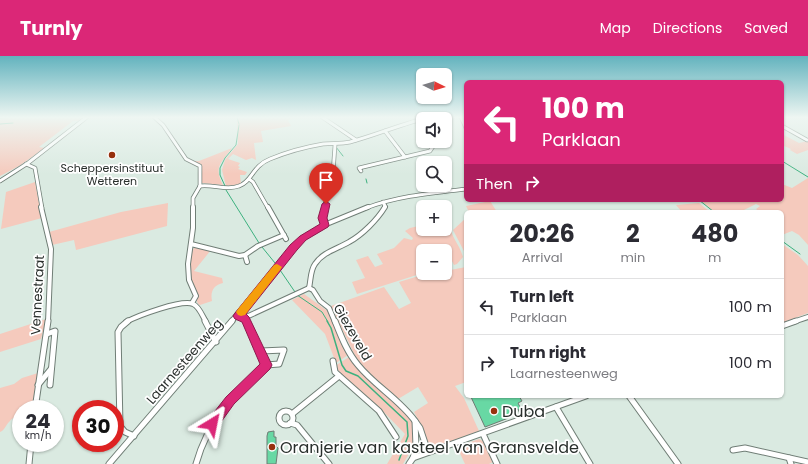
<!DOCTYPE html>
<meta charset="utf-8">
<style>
:root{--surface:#fff;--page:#f7f7f7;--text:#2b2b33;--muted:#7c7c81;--line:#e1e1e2;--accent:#db2777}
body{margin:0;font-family:Poppins,sans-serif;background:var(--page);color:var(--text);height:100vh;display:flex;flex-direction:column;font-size:15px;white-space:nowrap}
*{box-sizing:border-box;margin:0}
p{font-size:13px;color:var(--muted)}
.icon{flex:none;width:22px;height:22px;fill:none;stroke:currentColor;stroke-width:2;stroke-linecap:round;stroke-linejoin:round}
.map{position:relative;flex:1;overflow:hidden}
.drawer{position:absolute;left:464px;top:154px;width:320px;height:188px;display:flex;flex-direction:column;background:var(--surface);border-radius:6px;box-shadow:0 1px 3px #0004}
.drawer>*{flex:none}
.hud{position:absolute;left:464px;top:24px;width:320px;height:122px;border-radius:6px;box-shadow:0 1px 3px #0004;background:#db2777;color:#fff;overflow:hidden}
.needle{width:26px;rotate:95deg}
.controls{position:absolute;left:416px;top:12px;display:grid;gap:8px}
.controls a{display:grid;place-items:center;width:36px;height:36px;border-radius:6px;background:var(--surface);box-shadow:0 1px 3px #0004;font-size:20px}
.speed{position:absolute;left:12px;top:344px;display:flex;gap:8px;font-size:20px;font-weight:700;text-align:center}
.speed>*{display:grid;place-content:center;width:52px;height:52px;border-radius:50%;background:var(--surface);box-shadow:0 1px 3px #0004;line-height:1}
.speed small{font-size:10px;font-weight:400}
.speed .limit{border:6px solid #d22;background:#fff;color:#111}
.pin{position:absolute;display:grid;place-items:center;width:34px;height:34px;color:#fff;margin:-41px -17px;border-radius:50% 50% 50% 0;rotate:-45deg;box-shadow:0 0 4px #0007}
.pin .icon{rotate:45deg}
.me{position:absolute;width:44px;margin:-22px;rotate:35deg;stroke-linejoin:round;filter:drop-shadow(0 0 3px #0008)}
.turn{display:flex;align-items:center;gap:14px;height:84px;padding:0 12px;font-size:18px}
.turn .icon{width:52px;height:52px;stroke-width:2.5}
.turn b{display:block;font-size:28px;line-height:34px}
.then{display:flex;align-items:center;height:38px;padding:0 12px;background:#0003;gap:8px;font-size:15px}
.eta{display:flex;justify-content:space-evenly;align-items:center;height:68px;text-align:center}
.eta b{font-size:24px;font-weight:700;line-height:28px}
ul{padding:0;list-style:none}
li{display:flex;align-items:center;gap:12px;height:56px;padding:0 12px;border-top:1px solid var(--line)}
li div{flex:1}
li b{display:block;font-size:15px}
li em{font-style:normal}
header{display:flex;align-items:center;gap:24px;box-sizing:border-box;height:56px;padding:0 20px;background:var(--accent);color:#fff}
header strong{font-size:19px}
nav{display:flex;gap:22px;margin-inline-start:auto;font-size:14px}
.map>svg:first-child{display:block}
.green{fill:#f5cabd}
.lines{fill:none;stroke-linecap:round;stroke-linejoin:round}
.stream-far1{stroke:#3db17f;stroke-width:1}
.stream{stroke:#3db17f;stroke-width:1.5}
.building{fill:#68d8a4;stroke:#6e7c74}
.minor-far2-casing{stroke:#707e76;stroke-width:4.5}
.minor-far1-casing{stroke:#707e76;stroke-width:6}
.minor-casing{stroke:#707e76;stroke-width:7}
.minor-far2{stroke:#fff;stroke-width:3}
.minor-far1{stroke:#fff;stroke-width:4}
.minor{stroke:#fff;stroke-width:5}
.route{fill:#db2777;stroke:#8e194d}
.slow{fill:#f59e0b}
.poi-dot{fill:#97300d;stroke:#fff;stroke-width:1.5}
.labels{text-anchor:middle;stroke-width:3.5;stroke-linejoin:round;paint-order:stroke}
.far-poi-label{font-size:11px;fill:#292f2c;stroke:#fff}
.street-label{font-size:13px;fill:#292f2c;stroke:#fff}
.near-poi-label{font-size:16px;fill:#292f2c;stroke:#fff;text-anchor:start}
</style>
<header>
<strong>Turnly</strong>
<nav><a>Map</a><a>Directions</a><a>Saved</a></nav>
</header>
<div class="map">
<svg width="808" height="408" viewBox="0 0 808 408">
<rect width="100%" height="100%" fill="#daeae1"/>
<g class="green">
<polygon points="0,61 83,61 79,65 73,65 39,91 45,92 19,110 0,120"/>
<polygon points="237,61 292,61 292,63 288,64 291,70 261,75 263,86 254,87 256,104 252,102 246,104 233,98 228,103 240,107 238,110 240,111 238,113 247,116 245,119 240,119 241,128 226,130 222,114 225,104 238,88"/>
<polygon points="782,78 799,87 808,85 808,94 797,98 790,94 791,93 782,89"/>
<path d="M232,92C222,107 213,109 223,129L202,127V110L193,105H199Z"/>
<polygon points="808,122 808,189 799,179 792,175 782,179 782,156 760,156 756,153 760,150 756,148 744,154 746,156 714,156 699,144 782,144 782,128 792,132"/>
<polygon points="35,126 42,162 1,173 6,136"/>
<polygon points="490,145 497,156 469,156 466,150"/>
<polygon points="168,147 167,170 76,194 74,184 52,189 49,176 121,156"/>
<polygon points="699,147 710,156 682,156 676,149"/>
<polygon points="466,162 466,199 453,174"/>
<path d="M445,168H450C451,182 459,187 463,201L457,208L454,209L445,191L431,195H423V217L357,238L352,226L365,222L356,204L368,200L375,211L383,208L377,198L394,192L404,182L412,184L413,182L405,175L410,172L423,169V173H445Z"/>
<polygon points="782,188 798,199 808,210 808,257 782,267"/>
<path d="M195,191L211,194L194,215L222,222L223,227C214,229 210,235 212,245L200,249C196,247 197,243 196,238C191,225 185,202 195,191Z"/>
<polygon points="466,211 466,326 455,330 464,342 479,375 438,390 433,390 427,387 422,371 414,356 428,347 418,331 398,343 359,308 331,250 384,231 399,253 411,247 399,226 422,219 445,217 445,215"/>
<polygon points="304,238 329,256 348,299 336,307 325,278 292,244"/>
<polygon points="46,263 41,283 0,296 0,278"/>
<path d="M349,301C354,308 360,316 367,322C377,331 408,353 412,364C418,381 412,394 403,408H387L405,378L378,350L341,318L335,310Z"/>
<path d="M38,317L32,353H21V359C16,360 12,362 9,366C5,370 5,374 0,376V332L14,328L22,322Z"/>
<polygon points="479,383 483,385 493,406 489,408 465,408 457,391"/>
</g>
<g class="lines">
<g class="stream-far1">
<polyline points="237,61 239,68"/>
<polyline points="0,62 15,61"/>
<polyline points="0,68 13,67"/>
<polyline points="465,76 466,78"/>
<polyline points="336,91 343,100"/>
<polyline points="782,105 808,121"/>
<polyline points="366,123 367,127"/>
<polyline points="225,130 220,119 220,112 225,102 236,89 239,69"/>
<polyline points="226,134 259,187"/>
<polyline points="699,144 714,156"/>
<polyline points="782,185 800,198"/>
<polyline points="262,191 275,207"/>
<polyline points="280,214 295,236"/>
<polyline points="297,239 322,256 328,266"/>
</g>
<polyline class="stream" points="327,265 331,272 342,309 346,315 358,320 407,366 408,380 399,404"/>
</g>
<g class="building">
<polygon points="474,340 519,340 522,345 518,347 523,357 520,358 518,353 511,356 511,361 485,371 471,341"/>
<polygon points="274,375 274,381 276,381 276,390 278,392 276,408 267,408 267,380 268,376"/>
</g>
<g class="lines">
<defs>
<g id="minor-far2">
<polyline points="154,61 163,69 186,103 200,110 200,130"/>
<polyline points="322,61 356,84"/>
<polyline points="461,61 466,72"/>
<polyline points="782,70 807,84"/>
<polyline points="385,75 405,101"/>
<polyline points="26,108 35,112 42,152"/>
<polyline points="361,115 359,112 430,95 434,89 433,85"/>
<polyline points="249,123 253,126 268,152"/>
<polyline points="0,125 28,107 87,61"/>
<path d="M200,130C213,128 227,135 239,130C252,126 252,110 270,103C287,96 305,91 323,88C332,87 341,88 350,86C377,79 403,67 431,61"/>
<polyline points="383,146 385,150 384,152"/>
<polyline points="193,152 193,142 200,130"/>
<polyline points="324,152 333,117 335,89"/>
<path d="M366,152C398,140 432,137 466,133"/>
</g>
<g id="minor-far1">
<polyline points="41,151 51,193 48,266"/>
<polyline points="268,151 286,183"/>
<polyline points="325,151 322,162 325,169"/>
<polyline points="191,188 239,200 245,199 258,190 284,179"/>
<polyline points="245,199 247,206"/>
<polyline points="309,232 313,234 320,245 329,252 335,266"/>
<path d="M309,232C311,224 310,215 315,208C323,196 337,193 349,186C362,179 377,164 385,151"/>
<polyline points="192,247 196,240 189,224 188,208 193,172 193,151"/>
<polyline points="241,261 244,262 309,232"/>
<polyline points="244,262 246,266"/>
<path d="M126,266C137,260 182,243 193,248C199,250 203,261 206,266"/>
<polyline points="231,266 286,200 303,182 329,167 368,151"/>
<polyline points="793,266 808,261"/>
</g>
<g id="minor">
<polyline points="128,265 121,271 118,276 120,370 125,376 134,380"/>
<polyline points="205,265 216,286"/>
<path d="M335,265C341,280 347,296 358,309C375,330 399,343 415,365"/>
<polyline points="782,270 796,265"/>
<polyline points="47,278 55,275 50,329"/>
<polyline points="261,295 284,294 279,308 266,309"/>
<polyline points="333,305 335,316 379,355 396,381"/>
<polyline points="38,329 51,313"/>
<polyline points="629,340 678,408"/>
<polyline points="556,351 590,408"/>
<polyline points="35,353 48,265"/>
<circle cx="286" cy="362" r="7"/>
<polyline points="292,358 339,320"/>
<polyline points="290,367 297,369 329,408"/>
<polyline points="483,378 497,408"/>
<polyline points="733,394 745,392 808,406"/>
<polyline points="413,402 416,391 415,365 420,372 428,396"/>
<polyline points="789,402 791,408"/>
<polyline points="29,408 31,387"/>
<polyline points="109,408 232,265"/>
<path d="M196,408C208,365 233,338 266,309L261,295L246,265"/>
<polyline points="409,408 413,402 586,340"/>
</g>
</defs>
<use href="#minor-far2" class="minor-far2-casing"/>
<use href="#minor-far1" class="minor-far1-casing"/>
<use href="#minor" class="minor-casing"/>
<use href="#minor-far2" class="minor-far2"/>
<use href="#minor-far1" class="minor-far1"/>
<use href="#minor" class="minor"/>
</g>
<linearGradient id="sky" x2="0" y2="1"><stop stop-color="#63b3be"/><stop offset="0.52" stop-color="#eef6f2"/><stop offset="1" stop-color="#eef6f2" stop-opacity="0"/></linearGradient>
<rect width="808" height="118" fill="url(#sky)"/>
<polygon class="route" points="326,145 330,148 327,162 329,169 328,171 306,184 297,194 246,258 249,261 272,309 270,313 234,348 216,373 212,374 208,373 206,368 208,364 226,341 260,308 242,266 235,263 233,260 235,257 290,189 300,180 320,168 318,162 322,148"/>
<polygon class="slow" points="277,208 282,211 280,214 245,259 241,260 238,259 236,256 238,253 274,209"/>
<g class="poi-dot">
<circle cx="112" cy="99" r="4"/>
<circle cx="494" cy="355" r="4"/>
<circle cx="272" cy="391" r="4"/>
</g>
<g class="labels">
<g class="far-poi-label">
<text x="112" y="116">Scheppersinstituut<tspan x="112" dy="13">Wetteren</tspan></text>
</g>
<g class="street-label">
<text transform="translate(37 239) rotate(-87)" y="5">Vennestraat</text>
<text transform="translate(353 276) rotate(60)" y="5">Giezeveld</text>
<text transform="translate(184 305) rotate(-49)" y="5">Laarnesteenweg</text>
</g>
<g class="near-poi-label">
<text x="502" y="361">Duba</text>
<text x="280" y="397">Oranjerie van kasteel van Gransvelde</text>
</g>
</g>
</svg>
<div class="controls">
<a><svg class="needle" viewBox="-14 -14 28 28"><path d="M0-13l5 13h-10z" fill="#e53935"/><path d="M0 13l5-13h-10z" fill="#7c7c81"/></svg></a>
<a><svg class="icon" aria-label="sound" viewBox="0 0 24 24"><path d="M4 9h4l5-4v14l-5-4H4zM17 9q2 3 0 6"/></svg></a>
<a><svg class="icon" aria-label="search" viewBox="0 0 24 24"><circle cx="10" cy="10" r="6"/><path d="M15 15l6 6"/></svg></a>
<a>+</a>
<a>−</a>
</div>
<div class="speed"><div>24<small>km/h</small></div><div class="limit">30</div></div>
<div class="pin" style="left:326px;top:148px;background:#d93025"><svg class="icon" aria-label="arrive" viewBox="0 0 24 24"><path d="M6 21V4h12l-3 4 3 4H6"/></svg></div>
<svg class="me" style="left:212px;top:368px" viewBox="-20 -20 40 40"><path d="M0-17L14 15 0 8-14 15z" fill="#db2777" stroke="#fff" stroke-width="4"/></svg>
<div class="hud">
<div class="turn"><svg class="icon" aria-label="left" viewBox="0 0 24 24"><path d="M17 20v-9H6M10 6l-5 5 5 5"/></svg><div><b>100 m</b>Parklaan</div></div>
<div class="then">Then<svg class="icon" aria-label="right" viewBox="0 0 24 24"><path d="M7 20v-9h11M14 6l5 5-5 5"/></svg></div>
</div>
<section class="drawer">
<div class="eta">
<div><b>20:26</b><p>Arrival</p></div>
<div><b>2</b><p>min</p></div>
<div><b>480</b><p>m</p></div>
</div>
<ul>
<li><svg class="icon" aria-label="left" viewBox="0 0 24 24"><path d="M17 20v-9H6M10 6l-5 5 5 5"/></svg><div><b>Turn left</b><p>Parklaan</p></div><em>100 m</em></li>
<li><svg class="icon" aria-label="right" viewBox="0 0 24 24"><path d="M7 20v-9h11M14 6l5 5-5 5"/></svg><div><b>Turn right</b><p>Laarnesteenweg</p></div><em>100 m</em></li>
</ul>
</section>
</div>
